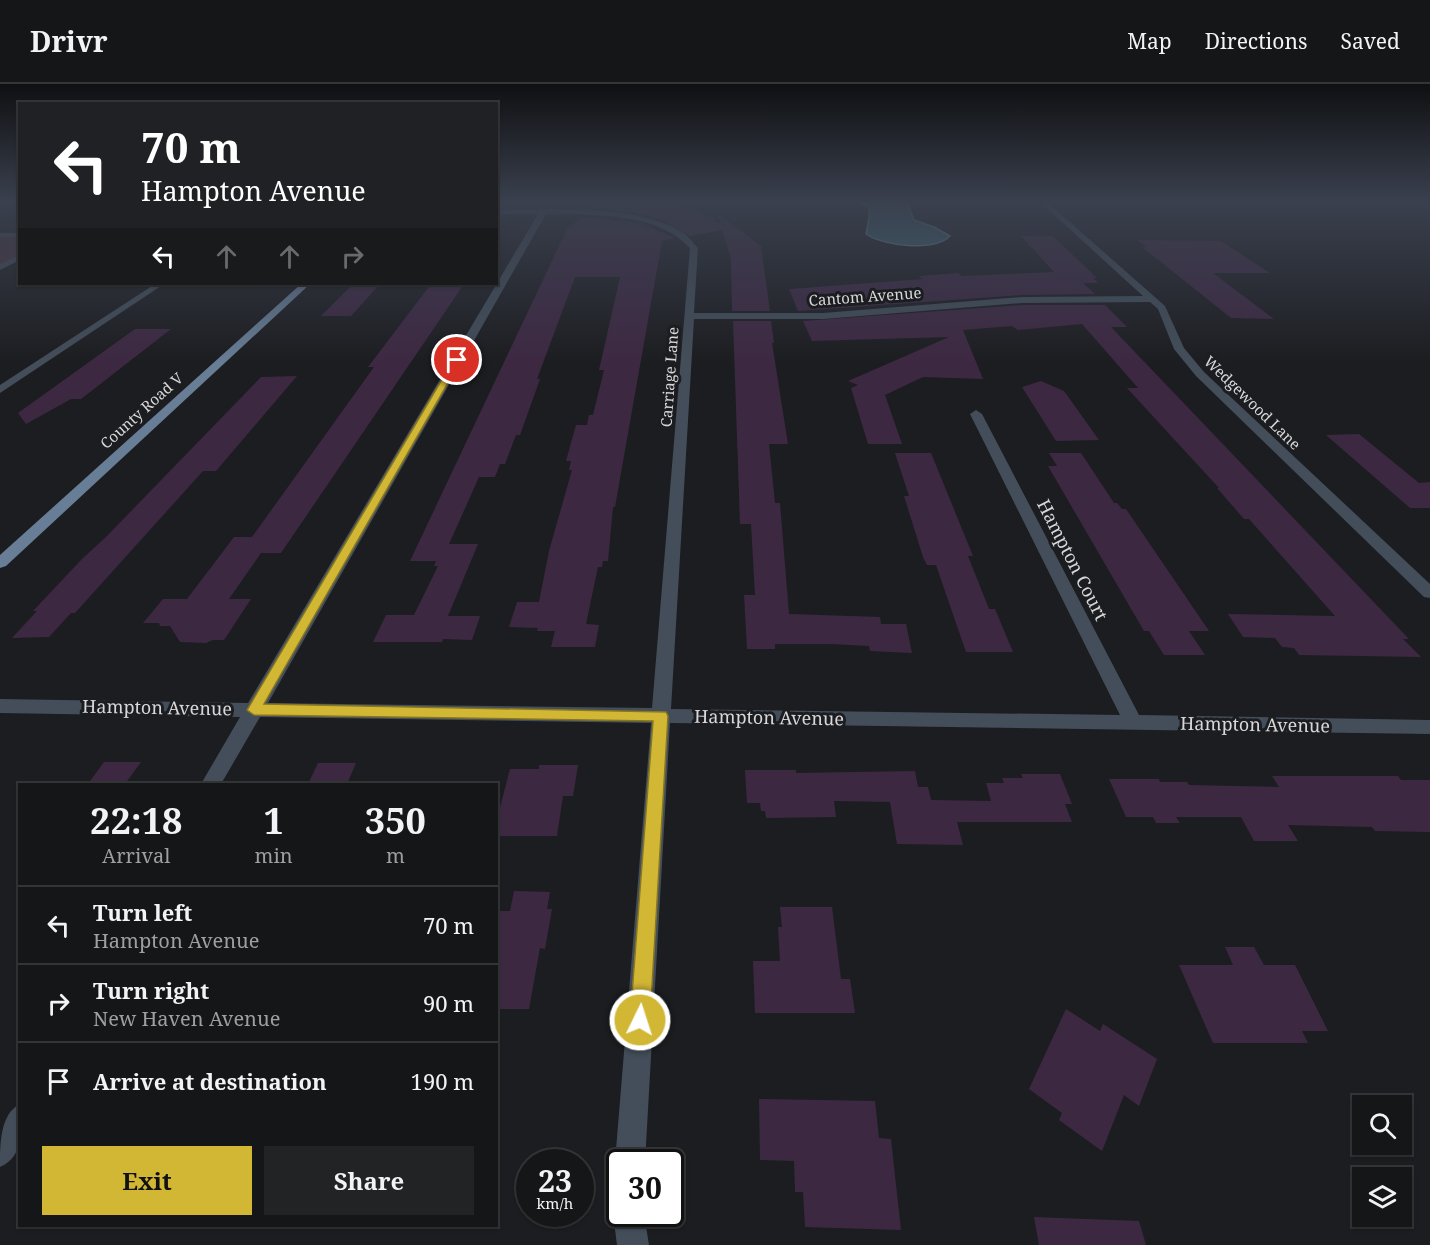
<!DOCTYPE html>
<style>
:root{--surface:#151618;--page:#222325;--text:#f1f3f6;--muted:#9d9fa2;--line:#343537;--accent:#d2b735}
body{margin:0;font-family:"Noto Serif",serif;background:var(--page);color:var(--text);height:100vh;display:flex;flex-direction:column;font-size:22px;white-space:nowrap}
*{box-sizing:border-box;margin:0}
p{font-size:20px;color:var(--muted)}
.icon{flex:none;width:33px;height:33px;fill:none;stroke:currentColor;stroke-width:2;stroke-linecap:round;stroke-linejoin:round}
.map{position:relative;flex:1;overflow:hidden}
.details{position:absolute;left:18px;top:699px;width:480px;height:444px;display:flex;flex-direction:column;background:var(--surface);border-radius:0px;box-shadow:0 2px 4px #0004,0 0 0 2px var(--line)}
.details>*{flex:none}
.top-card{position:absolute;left:18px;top:18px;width:480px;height:183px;border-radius:0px;box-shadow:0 2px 4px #0004,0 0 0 2px var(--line);background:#202124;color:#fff;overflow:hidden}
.buttons{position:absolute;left:1352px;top:1011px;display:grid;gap:12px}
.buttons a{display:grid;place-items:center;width:60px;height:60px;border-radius:0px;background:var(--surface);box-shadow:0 2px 4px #0004,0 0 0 2px var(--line);font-size:30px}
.speed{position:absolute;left:516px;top:1065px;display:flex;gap:12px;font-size:30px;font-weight:700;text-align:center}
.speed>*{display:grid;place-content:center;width:78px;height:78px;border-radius:50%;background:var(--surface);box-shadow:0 2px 4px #0004,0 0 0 2px var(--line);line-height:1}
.speed small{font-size:15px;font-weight:400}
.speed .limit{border:3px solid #111;border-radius:9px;background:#fff;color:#111}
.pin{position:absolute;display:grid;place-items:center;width:51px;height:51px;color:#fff;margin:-26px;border:3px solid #fff;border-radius:50%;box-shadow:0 2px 6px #0007}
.me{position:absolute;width:66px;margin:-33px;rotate:4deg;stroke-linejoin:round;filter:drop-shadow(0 0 4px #0008)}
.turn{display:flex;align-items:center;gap:21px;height:126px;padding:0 24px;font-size:27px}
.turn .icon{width:78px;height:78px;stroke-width:2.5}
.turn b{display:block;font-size:42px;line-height:51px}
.lanes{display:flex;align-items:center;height:57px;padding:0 24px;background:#0003;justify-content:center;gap:30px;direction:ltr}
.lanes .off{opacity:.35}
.eta{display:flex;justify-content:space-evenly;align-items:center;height:102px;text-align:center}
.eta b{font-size:36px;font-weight:700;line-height:42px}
.cta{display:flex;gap:12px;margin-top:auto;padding:12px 24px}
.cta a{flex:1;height:69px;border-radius:0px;background:var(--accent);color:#111;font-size:24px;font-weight:700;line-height:69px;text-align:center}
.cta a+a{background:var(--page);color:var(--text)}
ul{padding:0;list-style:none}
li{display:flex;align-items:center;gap:18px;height:78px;padding:0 24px;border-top:2px solid var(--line)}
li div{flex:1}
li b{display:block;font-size:22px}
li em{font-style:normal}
header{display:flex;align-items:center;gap:36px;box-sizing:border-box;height:84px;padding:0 30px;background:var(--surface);border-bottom:2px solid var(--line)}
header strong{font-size:28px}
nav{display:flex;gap:33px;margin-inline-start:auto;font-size:21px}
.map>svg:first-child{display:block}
.green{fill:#4c333d}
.water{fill:#406e7a;stroke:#6e8e97;stroke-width:1.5}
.building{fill:#3d2842}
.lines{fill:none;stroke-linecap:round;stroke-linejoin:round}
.minor{fill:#434e5a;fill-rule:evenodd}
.major{fill:#687e96;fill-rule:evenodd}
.route{fill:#d2b735;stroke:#872;stroke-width:1.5}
.labels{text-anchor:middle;stroke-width:6;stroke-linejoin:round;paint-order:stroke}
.far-street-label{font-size:15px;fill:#d8d8da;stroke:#1c1d20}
.street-label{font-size:18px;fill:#d8d8da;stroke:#1c1d20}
</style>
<header>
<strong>Drivr</strong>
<nav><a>Map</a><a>Directions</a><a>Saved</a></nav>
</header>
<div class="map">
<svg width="1430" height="1161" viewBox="0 0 1430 1161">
<rect width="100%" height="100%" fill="#1c1d20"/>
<polygon class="green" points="0,151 19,151 19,173 0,183"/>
<path class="water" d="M855,117H907L914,136L934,143L950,152C934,168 883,162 866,150L869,134V123Z"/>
<g class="building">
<polygon points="604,117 636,117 682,122 717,135 713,136 720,139 717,129 761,162 770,227 732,227 731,175 722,146 690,152 664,137 642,130 594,124"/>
<polygon points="583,133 641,139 675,154 662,157 615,423 613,423 608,477 603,477 602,483 598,483 586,540 599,541 595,563 551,563 555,547 537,547 538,544 509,543 517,518 539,518 549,467 572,386 569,386 571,377 566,377 576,341 587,341 589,331 593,331 604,286 599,286 620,193 575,193 537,295 540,295 520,351 516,351 505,380 500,380 495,393 479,393 449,460 478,460 448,532 480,532 472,556 443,555 442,558 373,558 386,531 414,531 438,482 434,482 436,477 410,477 568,143"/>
<polygon points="1021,152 1053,152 1097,194 1093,194 1098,199 1083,199 1095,210 1022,211 798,227 789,205 923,195 919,192 958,189 962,192 1054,188"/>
<polygon points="1137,156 1221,157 1270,189 1213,189 1274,235 1231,234 1142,163 1147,163"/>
<polygon points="353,200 380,200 351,232 321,232"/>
<polygon points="431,200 464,200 281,469 261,469 229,515 251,515 224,556 213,556 206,559 180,558 170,542 160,542 159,539 143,539 163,515 187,515 234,453 252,453 374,283 368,283"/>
<polygon points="1022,221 1105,221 1127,243 1111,243 1409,555 1403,555 1421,573 1299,571 1294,564 1282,563 1275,554 1243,553 1228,530 1335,532 1249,435 1244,435 1217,404 1219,404 1127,304 1138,304 1082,240 1018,246 1012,242 963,246 983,295 923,293 885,311 902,360 868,360 851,304 858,301 848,297 949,253 812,257 803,237"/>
<polygon points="733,237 771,237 774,259 772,259 788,360 769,360 775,419 780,419 789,530 880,533 881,540 906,540 912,569 870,567 869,562 831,560 775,560 775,565 747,565 744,511 755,511 751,440 740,440"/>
<polygon points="135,245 171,245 81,315 71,315 26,340 18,329"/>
<polygon points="297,292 216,387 203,387 75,529 71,529 49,553 12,554 37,527 33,527 82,475 105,454 261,293"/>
<polygon points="1041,297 1064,307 1099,356 1056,357 1022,303"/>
<polygon points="1359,350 1419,399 1430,398 1430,424 1410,424 1326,351"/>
<polygon points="895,369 931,369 973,472 968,472 989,525 995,525 1013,568 966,568 936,481 927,481 923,473 904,412 909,412"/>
<polygon points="1049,369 1081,369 1114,419 1117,419 1122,425 1126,425 1209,547 1189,547 1205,571 1164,571 1149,547 1144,547 1048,382 1057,382"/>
<polygon points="104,678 141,678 125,700 88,700"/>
<polygon points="318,679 356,679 347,700 308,700"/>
<polygon points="539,681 578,681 573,712 563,712 557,752 496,752 496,739 510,685 539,685"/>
<polygon points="745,686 796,686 796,689 915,687 918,703 928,703 931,716 991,717 986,699 1004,699 1002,694 1023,694 1021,690 1060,690 1072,720 1065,720 1072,738 957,738 963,761 897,760 890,718 834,717 836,733 766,734 765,727 761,727 760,719 747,719"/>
<polygon points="1272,692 1398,692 1401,696 1430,696 1430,748 1375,747 1372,743 1288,741 1298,757 1254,757 1241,733 1176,733 1180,739 1156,739 1153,733 1126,733 1109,695 1159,695 1160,698 1187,698 1189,701 1279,703"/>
<polygon points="514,807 550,808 547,825 552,825 545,865 540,864 529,925 496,925 496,827 510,827"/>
<polygon points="780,823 832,823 841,895 850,895 855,929 755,929 753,877 780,877 778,843 782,843"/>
<polygon points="1225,863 1254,863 1264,881 1295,881 1328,947 1302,947 1308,959 1213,959 1179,881 1233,881"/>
<polygon points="1066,925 1100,947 1103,940 1157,975 1139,1022 1124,1011 1102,1067 1059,1036 1062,1029 1029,1005"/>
<polygon points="759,1015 875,1017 879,1054 891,1055 901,1146 805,1143 803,1108 795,1108 794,1077 760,1076"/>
<polygon points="1034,1133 1139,1137 1146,1161 1039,1161"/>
</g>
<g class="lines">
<g class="minor">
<path d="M1039,117H1046L1165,222L1184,264L1204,288L1430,500V514L1424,513L1196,292L1174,265L1158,225L1150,218L1022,219L823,235H694L671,625L1120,631L970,330L976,326L982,330L1139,631L1430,636V650L670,639L645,1078H620V1089L615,1078L651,639L260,633L221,700H201L240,633L0,629V615L248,619L538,130H496V126C549,125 636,120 682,148C688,151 693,159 698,164L694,229H823L1022,213L1143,212ZM546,130C593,131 655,127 690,164L652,624L268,619Z"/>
<rect x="0" y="149" width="20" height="4"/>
<polygon points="20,171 20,176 0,186 0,180"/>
<polygon points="155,200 164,200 0,309 0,301"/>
<path d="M20,1020C20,1043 26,1072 0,1083C0,1060 0,1030 20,1020Z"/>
<polygon points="620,1118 620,1130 644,1130 649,1161 617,1161 613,1130"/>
</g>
<polygon class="major" points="301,200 310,200 6,482 0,484 0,471"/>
</g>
<linearGradient id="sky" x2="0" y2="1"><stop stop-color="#0f1012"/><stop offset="0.42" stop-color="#3a404e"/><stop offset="1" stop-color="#3a404e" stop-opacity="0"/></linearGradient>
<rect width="1430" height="280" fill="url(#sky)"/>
<polygon class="route" points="454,275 461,276 264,620 666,628 668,632 650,936 647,943 640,946 633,943 630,936 653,637 254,631 247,626"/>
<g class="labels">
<g class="far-street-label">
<text transform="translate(865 213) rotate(-4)" y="5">Cantom Avenue</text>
<text transform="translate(670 293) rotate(-86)" y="5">Carriage Lane</text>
<text transform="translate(1252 319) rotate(44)" y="5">Wedgewood Lane</text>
<text transform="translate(142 327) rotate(-42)" y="5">County Road V</text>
</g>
<g class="street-label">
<text transform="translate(1072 476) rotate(63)" y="6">Hampton Court</text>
<text transform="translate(157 624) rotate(1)" y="6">Hampton Avenue</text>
<text transform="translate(769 634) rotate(1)" y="6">Hampton Avenue</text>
<text transform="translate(1255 641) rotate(1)" y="6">Hampton Avenue</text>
</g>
</g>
</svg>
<div class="buttons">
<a><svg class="icon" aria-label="search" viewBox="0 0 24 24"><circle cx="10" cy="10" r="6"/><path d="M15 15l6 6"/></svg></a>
<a><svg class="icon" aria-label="layers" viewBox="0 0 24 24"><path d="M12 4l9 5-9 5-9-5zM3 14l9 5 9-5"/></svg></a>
</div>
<div class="speed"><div>23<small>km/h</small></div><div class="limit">30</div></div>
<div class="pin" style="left:457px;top:276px;background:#d93025"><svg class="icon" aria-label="arrive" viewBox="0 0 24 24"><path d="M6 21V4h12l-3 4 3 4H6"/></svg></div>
<svg class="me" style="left:640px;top:936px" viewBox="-20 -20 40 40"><circle r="17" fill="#d2b735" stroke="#fff" stroke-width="3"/><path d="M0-11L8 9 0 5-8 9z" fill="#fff"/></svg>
<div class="top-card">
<div class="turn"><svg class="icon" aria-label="left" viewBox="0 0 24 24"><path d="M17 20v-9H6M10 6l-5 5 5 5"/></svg><div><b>70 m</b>Hampton Avenue</div></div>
<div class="lanes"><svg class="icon" aria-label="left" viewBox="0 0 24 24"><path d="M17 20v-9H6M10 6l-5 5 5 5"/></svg><svg class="icon off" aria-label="ahead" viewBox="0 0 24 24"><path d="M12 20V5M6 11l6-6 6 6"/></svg><svg class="icon off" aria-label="ahead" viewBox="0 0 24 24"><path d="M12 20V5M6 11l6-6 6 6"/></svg><svg class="icon off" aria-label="right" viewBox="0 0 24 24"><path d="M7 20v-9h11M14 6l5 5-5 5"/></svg></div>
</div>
<section class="details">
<div class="eta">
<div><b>22:18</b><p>Arrival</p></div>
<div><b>1</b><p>min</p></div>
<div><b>350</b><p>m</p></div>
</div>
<ul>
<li><svg class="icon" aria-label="left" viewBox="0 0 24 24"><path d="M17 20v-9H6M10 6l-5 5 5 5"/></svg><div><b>Turn left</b><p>Hampton Avenue</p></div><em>70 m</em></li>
<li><svg class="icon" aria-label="right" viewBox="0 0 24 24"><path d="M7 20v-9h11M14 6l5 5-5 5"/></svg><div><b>Turn right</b><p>New Haven Avenue</p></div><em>90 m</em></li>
<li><svg class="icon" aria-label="arrive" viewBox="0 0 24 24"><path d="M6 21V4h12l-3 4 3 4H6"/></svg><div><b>Arrive at destination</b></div><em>190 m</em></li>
</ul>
<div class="cta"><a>Exit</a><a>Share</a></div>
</section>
</div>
